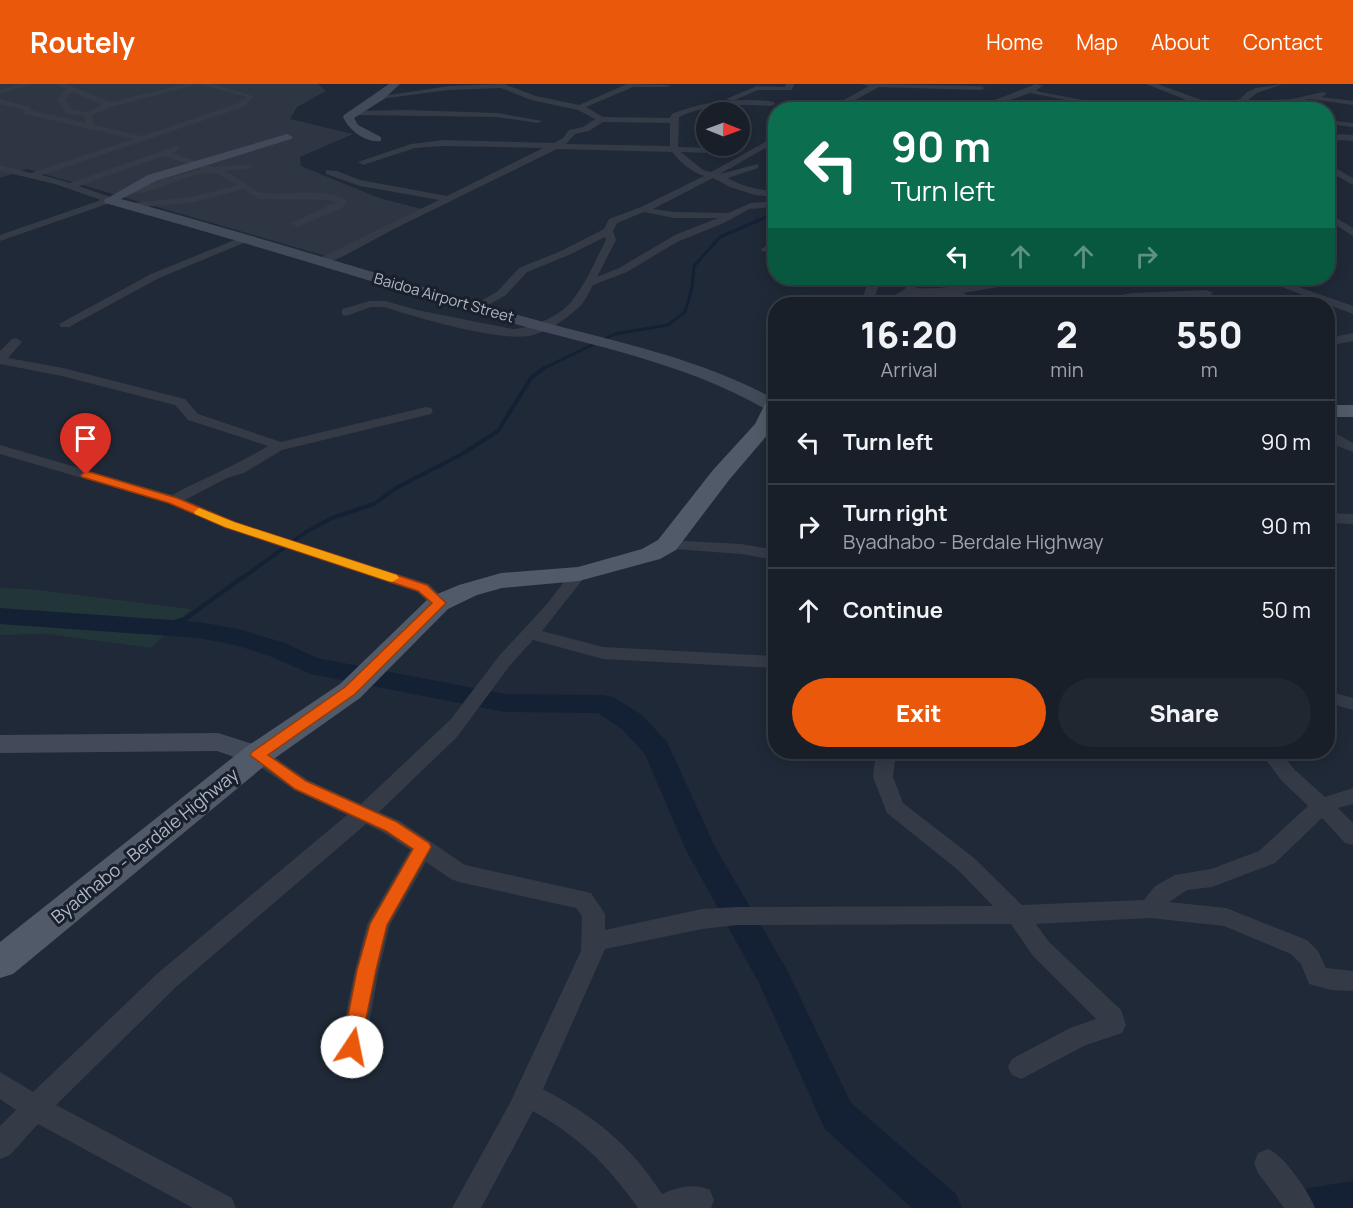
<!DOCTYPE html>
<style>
:root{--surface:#181f29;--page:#212731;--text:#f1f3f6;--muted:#9fa2a8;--line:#363d46;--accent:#ea580c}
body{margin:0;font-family:Manrope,sans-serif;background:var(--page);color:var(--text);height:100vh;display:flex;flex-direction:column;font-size:22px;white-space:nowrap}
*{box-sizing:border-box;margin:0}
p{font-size:20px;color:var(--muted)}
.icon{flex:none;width:33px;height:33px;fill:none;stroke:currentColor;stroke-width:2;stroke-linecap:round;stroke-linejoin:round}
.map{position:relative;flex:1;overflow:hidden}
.sheet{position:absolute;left:768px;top:213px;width:567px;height:462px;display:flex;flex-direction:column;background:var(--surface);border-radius:24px;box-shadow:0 3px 15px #0003,0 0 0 2px var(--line)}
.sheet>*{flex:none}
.banner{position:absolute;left:768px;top:18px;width:567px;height:183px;border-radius:24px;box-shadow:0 3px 15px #0003,0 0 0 2px var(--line);background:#0b6e4f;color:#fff;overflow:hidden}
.needle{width:39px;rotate:91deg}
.fabs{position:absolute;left:696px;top:18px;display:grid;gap:12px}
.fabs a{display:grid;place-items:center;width:54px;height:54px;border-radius:50%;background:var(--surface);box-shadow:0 3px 15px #0003,0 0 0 2px var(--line);font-size:30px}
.pin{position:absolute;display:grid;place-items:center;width:51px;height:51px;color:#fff;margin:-62px -26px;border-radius:50% 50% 50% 0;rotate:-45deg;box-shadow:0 0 6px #0007}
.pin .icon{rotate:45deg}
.me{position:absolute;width:66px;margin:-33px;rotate:11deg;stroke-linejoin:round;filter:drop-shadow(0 0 4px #0008)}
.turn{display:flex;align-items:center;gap:21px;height:126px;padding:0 24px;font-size:27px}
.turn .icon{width:78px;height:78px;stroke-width:2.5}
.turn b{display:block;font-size:42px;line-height:51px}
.lanes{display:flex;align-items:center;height:57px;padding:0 24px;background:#0003;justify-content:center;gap:30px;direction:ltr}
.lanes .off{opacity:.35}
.eta{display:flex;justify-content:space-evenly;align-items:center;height:102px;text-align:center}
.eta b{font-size:36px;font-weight:800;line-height:42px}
.primary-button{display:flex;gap:12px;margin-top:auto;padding:12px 24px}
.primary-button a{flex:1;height:69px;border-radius:36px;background:var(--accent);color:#fff;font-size:24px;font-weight:800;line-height:69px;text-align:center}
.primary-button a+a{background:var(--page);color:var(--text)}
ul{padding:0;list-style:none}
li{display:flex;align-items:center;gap:18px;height:84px;padding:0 24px;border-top:2px solid var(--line)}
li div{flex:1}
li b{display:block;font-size:22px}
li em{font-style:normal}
header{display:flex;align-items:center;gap:36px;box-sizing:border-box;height:84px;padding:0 30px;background:var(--accent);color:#fff}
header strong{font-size:28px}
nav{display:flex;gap:33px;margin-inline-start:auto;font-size:21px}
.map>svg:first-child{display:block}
.airport{fill:#2e3644}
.green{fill:#223538}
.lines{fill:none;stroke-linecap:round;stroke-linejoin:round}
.stream-far2{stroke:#142034;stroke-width:3}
.stream-far1{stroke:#142034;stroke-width:4}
.stream{stroke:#142034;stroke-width:4.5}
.river{fill:#142034;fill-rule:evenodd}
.street{fill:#343b47;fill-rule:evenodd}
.secondary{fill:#424a5a;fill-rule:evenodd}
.primary{fill:#515a68;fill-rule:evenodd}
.route{fill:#ea580c;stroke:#983908;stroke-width:1.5}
.slow{fill:#f59e0b}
.labels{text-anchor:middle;stroke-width:6;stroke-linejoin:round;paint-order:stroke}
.far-street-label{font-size:15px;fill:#aeb6c4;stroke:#19202c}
.street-label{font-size:18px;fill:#aeb6c4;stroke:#19202c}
</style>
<header>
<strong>Routely</strong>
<nav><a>Home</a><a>Map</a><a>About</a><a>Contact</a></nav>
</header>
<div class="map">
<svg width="1353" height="1124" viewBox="0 0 1353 1124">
<rect width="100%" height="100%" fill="#202937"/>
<polygon class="airport" points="0,0 318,0 326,7 297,23 290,35 353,50 300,73 301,82 379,114 426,126 329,173 27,85 0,94"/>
<polygon class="green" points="0,504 30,505 191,525 151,564 48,550 0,551"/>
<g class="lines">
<polyline class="stream-far2" points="542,285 615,250 668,241 685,228 692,204 694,182 720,153 776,129"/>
<polyline class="stream-far1" points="241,495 306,448 332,434 374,420 396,404 462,370 498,347 531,294 544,284"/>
<polyline class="stream" points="160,543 185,535 243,493"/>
<g class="river">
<polygon points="0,524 199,538 238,545 285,559 317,574 505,610 603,611 613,613 642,631 667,658 715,763 786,884 851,1019 956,1110 962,1124 912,1124 825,1045 760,901 686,766 645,670 622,645 598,629 505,628 311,590 267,571 235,561 199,554 0,540"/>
<polygon points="1353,1097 1353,1124 1289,1124 1295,1110 1309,1104"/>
</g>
<g class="street">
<polygon points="21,0 34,0 0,10 0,6"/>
<path d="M57,0H67L110,18L185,0H198L112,23L92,31L94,41L142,52L238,19L246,13L200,0H213L254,12L244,23L42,91L70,99L176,62L180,65L173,69L213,83L252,80V84L249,85L224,87C238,92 251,108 264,109C287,112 329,103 347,117L342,124L297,143L292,140L293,138L336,118L328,116L259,115L243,105L191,119L129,124V120L132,119L191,113L237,101C229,96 220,89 210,89C182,89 155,113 126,109V105L202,85L164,72L79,102L113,114V118L0,157V151L101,116L55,100L0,87V81L31,89L133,55L24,30L23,26L0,20V15L30,23L31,26L86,39L84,32L67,30L57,15L66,5ZM72,8L102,21L87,28L73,26L65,15Z"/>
<path d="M504,0L536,12L579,21L627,0L671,1L667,3H633L586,23L603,33L670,34L672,30C701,17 743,13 774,18L775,20L771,22C742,20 706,20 679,33L678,63L708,64L709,66L705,69L681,68L703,86L711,88L776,52V58L720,90L758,80V84L728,94C743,103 758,106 776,107V113L755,111L730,103L713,94L653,125L674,128L728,129L751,119L776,117V123L749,125L724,139L677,158L627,188L593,201C589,208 586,216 581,221C568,234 548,248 529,252C497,257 418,234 384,223H371L346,232L342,231V225L370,217H385L417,226L513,245C533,244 563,231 574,214C587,197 596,175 606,156L605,153L569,171L527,188L506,211L481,225L477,227L471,223L498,207L519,184L561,167L604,145L609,135L641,123L704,92C691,88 680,78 672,68L557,65L394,145L342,173L324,180H316V176L439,116L360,102L326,90V86L337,87L360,96L447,112L543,64L444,62L415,64L363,81L358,78L411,60L444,56L554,59L563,54L569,46L583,43L595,35L578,26L531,16L501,4L449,6L380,15L376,13L449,2ZM603,38L670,39V62L566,60L575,50L589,47ZM644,128L674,134H718L675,151L619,184L597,193L616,156L613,147L617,139Z"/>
<polygon points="786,0 794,0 792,6 758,6 733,17 726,15 757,2 785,3"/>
<polygon points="861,0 981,2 985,4 981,6 879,3 837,26 826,26 869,2"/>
<polygon points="1036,0 1043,2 1036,6 1040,8 1137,26 1116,26 1030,9 982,26 969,26"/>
<polygon points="1146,0 1157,0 1205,17 1209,23 1240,15 1247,8 1256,4 1283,0 1257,9 1247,17 1292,15 1323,8 1327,10 1321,13 1353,17 1353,21 1309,15 1292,19 1242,20 1218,26 1202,26 1199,21"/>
<polygon points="406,26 497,29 542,37 538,39 497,33 355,31 351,29 355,27"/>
<polygon points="1328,36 1353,39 1353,43 1328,40"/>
<polygon points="1339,50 1353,51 1353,57 1340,56 1328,60 1328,55"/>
<polygon points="1328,80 1353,94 1353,101 1328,87"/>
<polygon points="1328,129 1353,144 1353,152 1328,136"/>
<polygon points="247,151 252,154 251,156 159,194 69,243 61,243 59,240 151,190"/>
<polygon points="766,162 776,163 776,169 762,167 761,165"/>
<polygon points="867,194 877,194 880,198 872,220 861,220 868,198"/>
<path d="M912,194H922L916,204C958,207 999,190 1040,194L1034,197L963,209L983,218L984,220H970L948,211H911L893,220H880L905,205Z"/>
<polygon points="1258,194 1273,194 1353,222 1353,230"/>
<polygon points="1207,206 1213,209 1211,211 1131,215 1107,220 1087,220 1089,218 1131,209"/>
<polygon points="1353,249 1353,257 1328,262 1328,254"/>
<path d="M16,254L22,258L8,274L63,284L185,315L198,330L281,358L426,323L431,324L433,327L431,330L282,366L244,389L227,394L185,416L236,438L429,500L448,519L445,523H433L417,508L224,444L168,419L0,370V361L172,411C204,394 237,381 268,362L188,336L175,321L62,292L0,280V267L12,255Z"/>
<polygon points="1328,345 1353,359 1353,368 1337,362 1328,367"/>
<polygon points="1328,429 1353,430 1353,440 1328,439"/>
<polygon points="667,456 741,460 776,466 776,476 741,470 661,464 659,461 661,458"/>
<path d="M579,485L587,490L542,547L603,563L776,572V584L603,575L533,556L511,580L457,653L379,728L400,737L465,781L591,809L605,830V846L702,825L737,823L993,822L958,786L887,729L873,693L876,668H896L893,693L903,719L974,774L1022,821L1144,816L1155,802L1175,791L1211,785L1259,767L1308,722L1281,696L1260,668H1280L1295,686L1325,713L1353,704V720L1338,724L1353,739V761L1345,759L1322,734L1275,779L1212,803L1187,806L1169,818L1226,824L1307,856L1318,867L1326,884L1353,887V907L1331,906L1309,900L1301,880L1291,870L1224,842L1150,834L1036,840L1049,858L1121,926L1126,941L1122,949L1086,961L1021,995L1012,991L1008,983L1012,975L1070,944L1096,935L1033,872L1011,840L737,841L702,845L605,865L543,1005C595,1033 629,1059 662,1110C679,1103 692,1099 710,1106L714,1116L711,1124H638C606,1079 580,1054 533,1027L481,1124H452L510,1019L581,867L582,832L576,824L459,798L451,795L426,778L390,841L379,886L361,982L357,990L348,994L339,990L335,982L355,886L367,840L410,766L384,749L366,740L176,903L56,1021L232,1114L236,1124H193L38,1040L10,1071L0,1075V1042L16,1026L0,1015V988L33,1008L158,889L347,731L294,706L250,676L247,671L250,666L257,664L264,666L308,696L361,720L451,635L499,572L547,520L573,486Z"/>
<polygon points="1328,607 1353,614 1353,626 1328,619"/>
<path d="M1268,1065C1285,1072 1308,1107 1315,1124H1284L1258,1089L1254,1079L1258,1069Z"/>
</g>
<g class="secondary">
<path d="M389,0H400L384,15L354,34L358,41L381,53V57C365,59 349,46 343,33L344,31Z"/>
<path d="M287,50L293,53L291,55L156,97L121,115C254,151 386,193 518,231C605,256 695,271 776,316V327L767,326C684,278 592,262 501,236C369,197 238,156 105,119L104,116L148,91Z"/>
<polygon points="218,649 266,664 270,671 266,678 257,681 217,667 0,669 0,651"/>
</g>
<g class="primary">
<polygon points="773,316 776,317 775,342 729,396 676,466 660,475 579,497 502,504 477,511 448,525 360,614 268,679 13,890 0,894 0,858 246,663 340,600 430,513 459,501 501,489 578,483 642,465 658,456 713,386 755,340 766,318"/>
<rect x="1328" y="321" width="25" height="12"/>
</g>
</g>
<polygon class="route" points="86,387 177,414 234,438 427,501 446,519 355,610 268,671 306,697 397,738 429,759 431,763 387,841 376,886 359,969 352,971 345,969 342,963 357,886 370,840 413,765 386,747 295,705 250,671 252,668 345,603 432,519 418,507 225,443 169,419 82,393 81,391"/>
<polygon class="slow" points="199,424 234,438 397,491 399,494 392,498 388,497 225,443 195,430 194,428"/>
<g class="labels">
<g class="far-street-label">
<text transform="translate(444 214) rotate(16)" y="5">Baidoa Airport Street</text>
</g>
<g class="street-label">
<text transform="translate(145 762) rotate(-39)" y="6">Byadhabo - Berdale Highway</text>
</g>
</g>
</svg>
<div class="fabs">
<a><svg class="needle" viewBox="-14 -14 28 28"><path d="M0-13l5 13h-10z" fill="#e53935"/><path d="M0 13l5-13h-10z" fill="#9fa2a8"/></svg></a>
</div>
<div class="pin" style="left:86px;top:391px;background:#d93025"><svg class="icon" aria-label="arrive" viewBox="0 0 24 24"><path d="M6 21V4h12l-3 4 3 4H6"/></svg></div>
<svg class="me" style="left:352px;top:963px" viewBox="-20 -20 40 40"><circle r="19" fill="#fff"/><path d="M0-13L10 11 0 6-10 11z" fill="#ea580c"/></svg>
<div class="banner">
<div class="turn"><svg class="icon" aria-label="left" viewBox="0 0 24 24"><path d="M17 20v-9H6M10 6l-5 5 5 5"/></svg><div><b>90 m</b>Turn left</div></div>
<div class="lanes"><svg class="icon" aria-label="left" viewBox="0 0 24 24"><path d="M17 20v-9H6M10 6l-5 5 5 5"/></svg><svg class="icon off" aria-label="ahead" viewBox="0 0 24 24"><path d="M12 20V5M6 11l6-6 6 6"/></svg><svg class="icon off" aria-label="ahead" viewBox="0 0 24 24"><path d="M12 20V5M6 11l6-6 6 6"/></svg><svg class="icon off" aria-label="right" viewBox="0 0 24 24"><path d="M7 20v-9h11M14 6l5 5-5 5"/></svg></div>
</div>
<section class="sheet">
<div class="eta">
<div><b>16:20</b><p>Arrival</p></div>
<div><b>2</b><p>min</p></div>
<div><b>550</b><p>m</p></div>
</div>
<ul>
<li><svg class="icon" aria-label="left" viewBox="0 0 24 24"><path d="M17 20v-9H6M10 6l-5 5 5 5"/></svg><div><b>Turn left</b></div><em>90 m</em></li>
<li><svg class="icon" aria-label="right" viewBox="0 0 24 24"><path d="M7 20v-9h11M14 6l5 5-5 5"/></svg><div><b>Turn right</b><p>Byadhabo - Berdale Highway</p></div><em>90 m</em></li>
<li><svg class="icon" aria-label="ahead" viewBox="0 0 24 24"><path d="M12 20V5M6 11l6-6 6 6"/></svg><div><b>Continue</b></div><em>50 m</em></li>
</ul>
<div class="primary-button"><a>Exit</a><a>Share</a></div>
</section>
</div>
